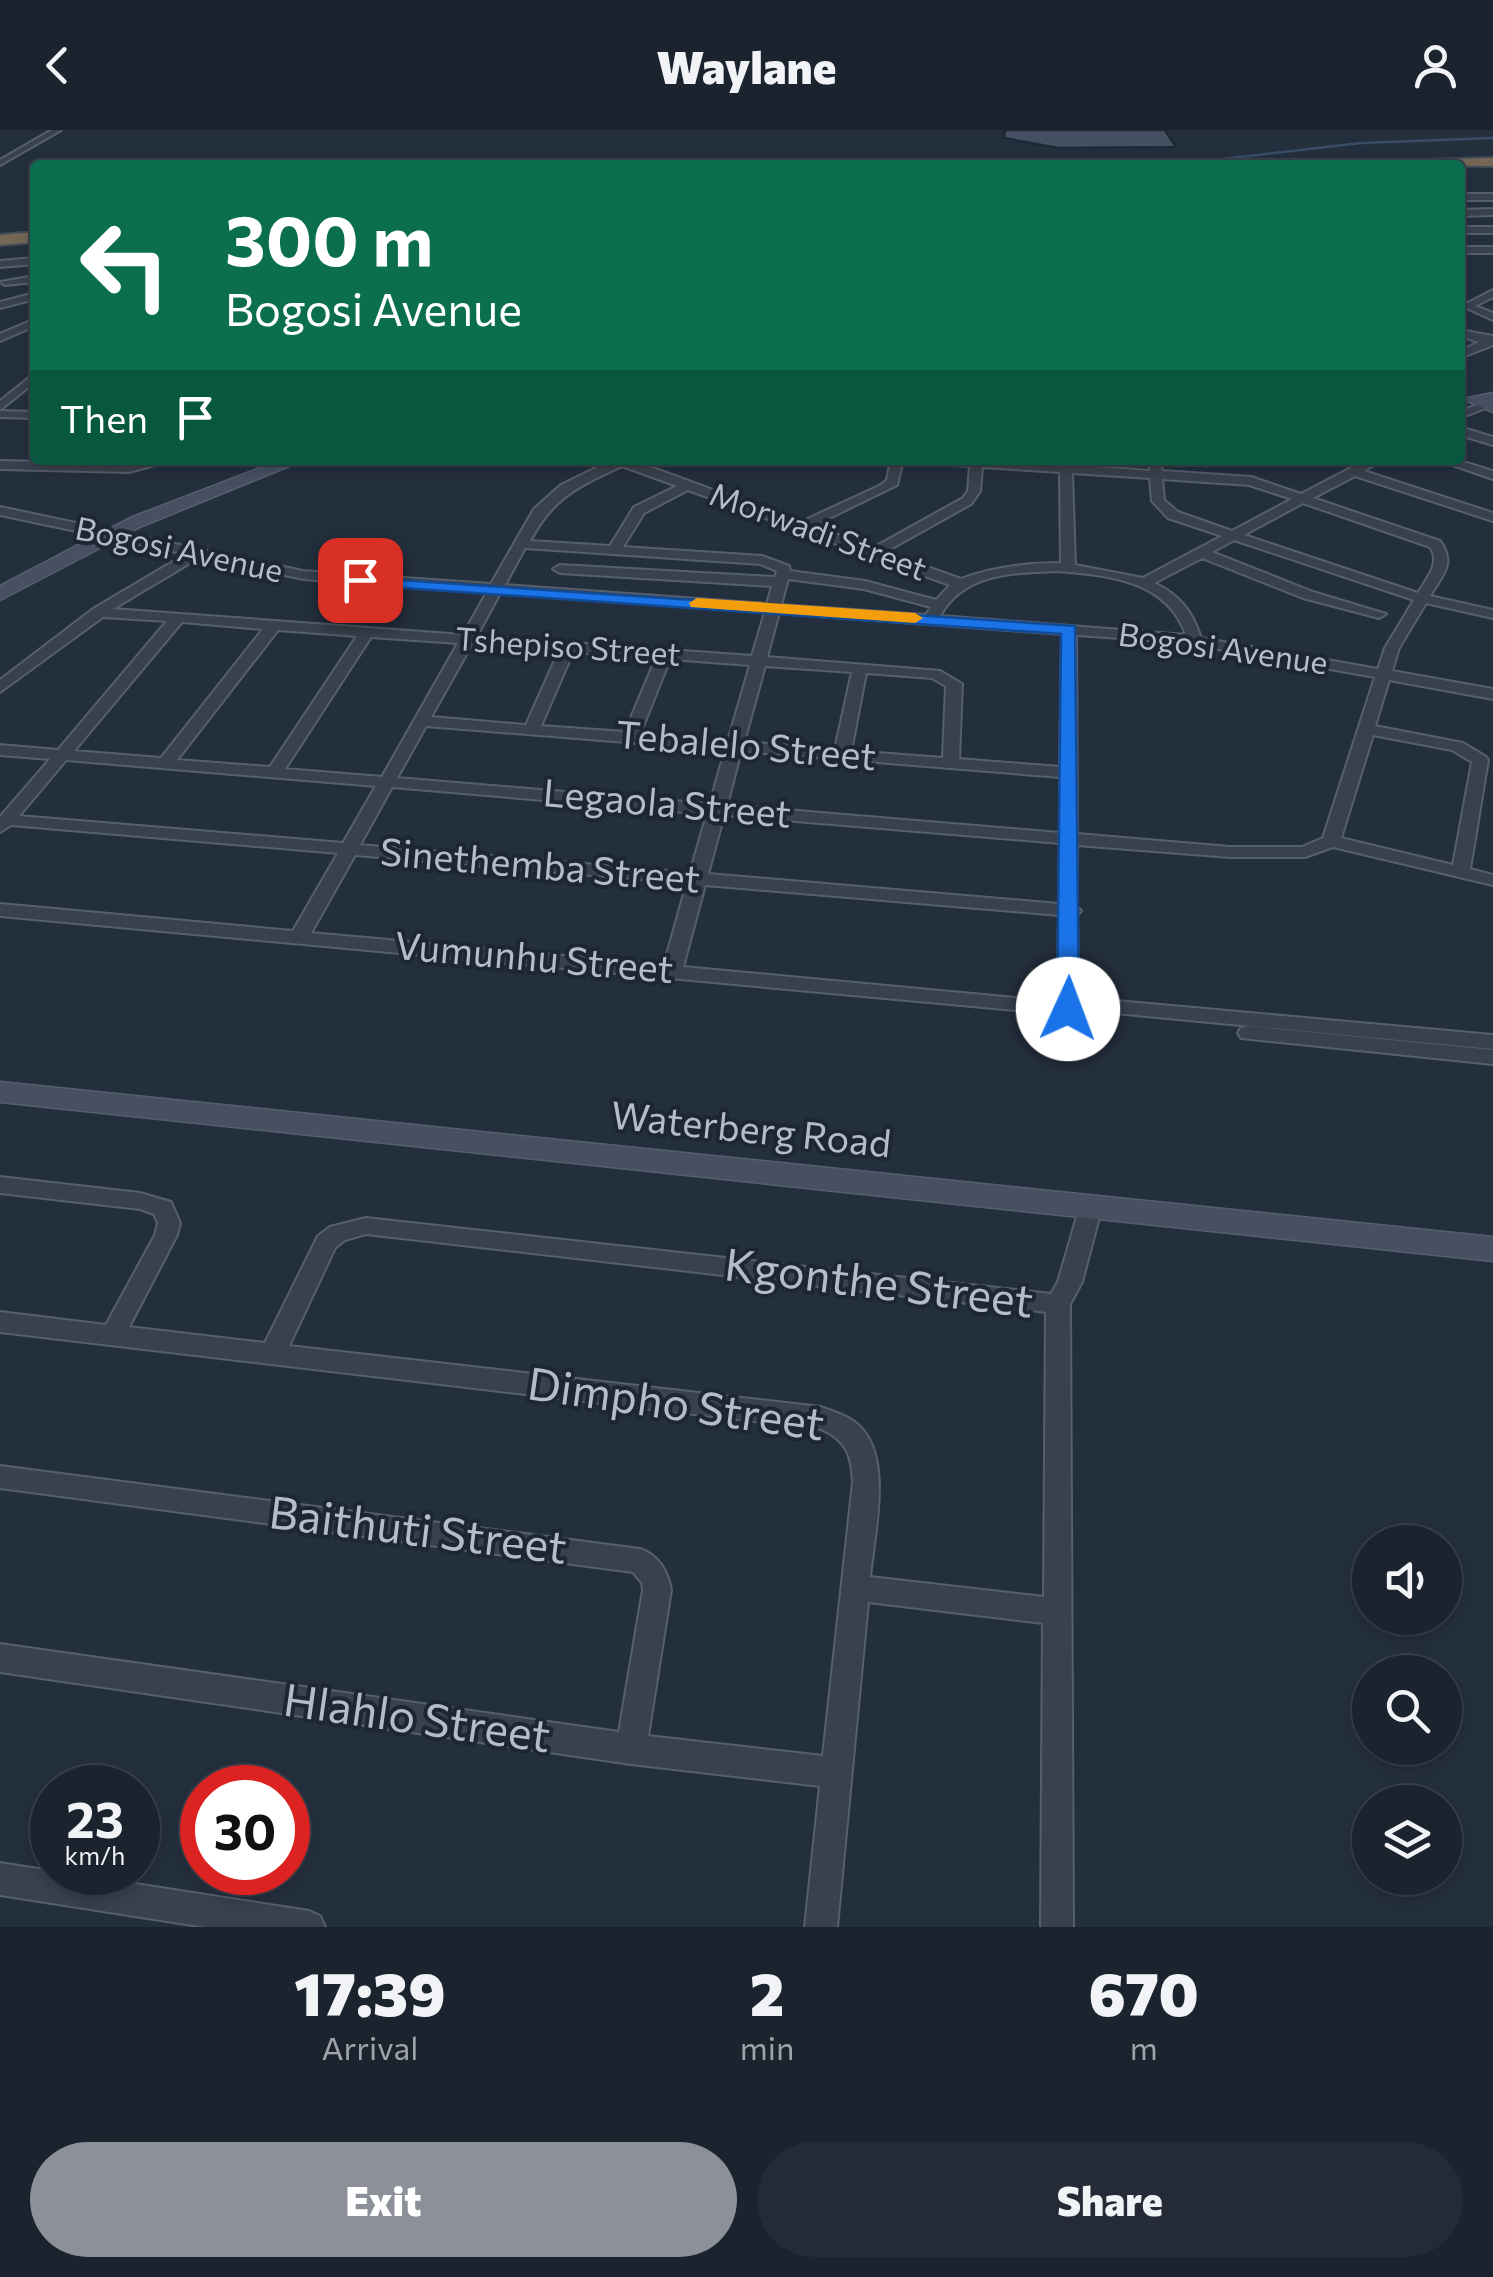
<!DOCTYPE html>
<style>
:root{--surface:#1b232e;--page:#242b36;--text:#f1f3f6;--muted:#a0a4aa;--line:#39404a;--accent:#8c9099}
body{margin:0;font-family:Commissioner,sans-serif;background:var(--page);color:var(--text);height:100vh;display:flex;flex-direction:column;font-size:38px;white-space:nowrap}
*{box-sizing:border-box;margin:0}
p{font-size:32px;color:var(--muted)}
.icon{flex:none;width:55px;height:55px;fill:none;stroke:currentColor;stroke-width:2;stroke-linecap:round;stroke-linejoin:round}
.map{position:relative;height:1797px;overflow:hidden}
.panel{display:flex;flex-direction:column;background:var(--surface);flex:1}
.panel>*{flex:none}
.banner{position:absolute;left:30px;top:30px;width:1435px;height:305px;border-radius:10px;box-shadow:0 5px 15px #0003,0 0 0 2px var(--line);background:#0b6e4f;color:#fff;overflow:hidden}
.tools{position:absolute;left:1352px;top:1395px;display:grid;gap:20px}
.tools a{display:grid;place-items:center;width:110px;height:110px;border-radius:50%;background:var(--surface);box-shadow:0 5px 15px #0003,0 0 0 2px var(--line);font-size:50px}
.speed{position:absolute;left:30px;top:1635px;display:flex;gap:20px;font-size:50px;font-weight:700;text-align:center}
.speed>*{display:grid;place-content:center;width:130px;height:130px;border-radius:50%;background:var(--surface);box-shadow:0 5px 15px #0003,0 0 0 2px var(--line);line-height:1}
.speed small{font-size:25px;font-weight:400}
.speed .limit{border:15px solid #d22;background:#fff;color:#111}
.pin{position:absolute;display:grid;place-items:center;width:85px;height:85px;color:#fff;margin:-42px;border-radius:20px;box-shadow:0 5px 15px #0006}
.me{position:absolute;width:110px;margin:-55px;rotate:2deg;stroke-linejoin:round;filter:drop-shadow(0 0 8px #0008)}
.turn{display:flex;align-items:center;gap:35px;height:210px;padding:0 30px;font-size:45px}
.turn .icon{width:130px;height:130px;stroke-width:2.5}
.turn b{display:block;font-size:70px;line-height:85px}
.then{display:flex;align-items:center;height:95px;padding:0 30px;background:#0003;gap:20px;font-size:38px}
.eta{display:flex;justify-content:space-evenly;align-items:center;height:170px;text-align:center}
.eta b{font-size:60px;font-weight:800;line-height:70px}
.cta{display:flex;gap:20px;margin-top:auto;padding:20px 30px}
.cta a{flex:1;height:115px;border-radius:60px;background:var(--accent);color:#fff;font-size:40px;font-weight:800;line-height:115px;text-align:center}
.cta a+a{background:var(--page);color:var(--text)}
header{display:flex;justify-content:space-between;align-items:center;height:130px;padding:0 30px;background:var(--surface);font-size:45px;font-weight:800}
.map>svg:first-child{display:block}
.lines{fill:none;stroke-linecap:round;stroke-linejoin:round}
.stream{stroke:#394c67;stroke-width:2.5}
.building{fill:#455162;stroke:#1f2835;stroke-width:2.5}
.street-casing{stroke:#565f6c;stroke-width:4}
.secondary-casing{stroke:#565f6c;stroke-width:3}
.highway-casing{stroke:#434c59;stroke-width:4}
.street{fill:#38414e;fill-rule:evenodd}
.secondary{fill:#465061;fill-rule:evenodd}
.highway{fill:#746855;fill-rule:evenodd}
.route{fill:#1a73e8;stroke:#114b97;stroke-width:2.5}
.slow{fill:#f59e0b}
.labels{text-anchor:middle;stroke-width:8;stroke-linejoin:round;paint-order:stroke}
.far-street-label{font-size:32px;fill:#b4bcc9;stroke:#1d2633}
.street-label{font-size:38px;fill:#b4bcc9;stroke:#1d2633}
.near-street-label{font-size:45px;fill:#b4bcc9;stroke:#1d2633}
</style>
<header><svg class="icon" aria-label="back" viewBox="0 0 24 24"><path d="M15 5l-7 7 7 7"/></svg>Waylane<svg class="icon" aria-label="person" viewBox="0 0 24 24"><circle cx="12" cy="8" r="4"/><path d="M4 21q1-7 8-7t8 7"/></svg></header>
<div class="map">
<svg width="1493" height="1797" viewBox="0 0 1493 1797">
<rect width="100%" height="100%" fill="#242f3e"/>
<g class="lines">
<polyline class="stream" points="1215,30 1361,13 1493,8"/>
</g>
<polygon class="building" points="1005,0 1165,0 1176,17 1058,18 1004,8"/>
<g class="lines">
<defs>
<g id="street">
<polygon points="52,0 61,0 0,35 0,30"/>
<rect x="1460" y="64" width="33" height="6"/>
<polygon points="1493,79 1493,85 1460,86 1460,80"/>
<rect x="1460" y="97" width="33" height="6"/>
<rect x="1460" y="117" width="33" height="6"/>
<polygon points="35,128 35,134 0,137 0,131"/>
<polygon points="35,146 35,152 5,155 0,152"/>
<polygon points="1493,160 1493,167 1475,176 1493,183 1493,190 1462,176"/>
<polygon points="35,163 35,169 0,178 0,172"/>
<polygon points="35,189 35,196 0,211 0,204"/>
<polygon points="1460,200 1493,206 1493,215 1460,228 1460,221 1479,212 1460,206"/>
<polygon points="35,243 35,252 0,280 0,271"/>
<polygon points="1481,274 1491,276 1460,288 1460,281"/>
<polygon points="0,281 35,282 35,288 0,287"/>
<polygon points="1460,297 1493,307 1493,315 1460,305"/>
<polygon points="150,330 173,330 129,342 0,339 0,331 129,334"/>
<path d="M612,330H631L801,392L879,356L887,350L891,330H903L897,355L813,396L873,418L963,368L968,361L970,336L935,334L929,330L1060,335V330H1072V335L1150,341V330H1160L1162,341L1251,347L1301,364L1366,330H1381L1364,341L1493,383V391L1355,346L1313,368L1440,411C1456,434 1443,444 1430,466L1493,480V488L1426,473L1399,518L1392,541L1493,559V569L1389,550L1375,596L1463,613L1486,627L1488,630L1470,739L1493,745V755L1333,717L1305,727H1230L1077,715V777L1081,781L1077,785L1078,871L1094,869L1493,905V919L1094,881L1068,885L0,786V774L293,801L338,723L11,695L0,702V687L50,629L0,625V615L58,620L167,491L103,487L0,562V550L93,479L186,424L0,385V377L303,441L491,454L534,379L561,355ZM622,336L677,356L634,377L610,416L530,411C554,366 578,357 622,336ZM982,337L1060,342L1061,433C1026,433 993,437 961,449L885,422L971,374L980,361ZM1072,343L1150,348L1152,371L1168,388L1222,406L1143,448L1075,435ZM1162,349L1249,355L1292,369L1232,401L1178,382L1164,370ZM688,360L950,455L936,470L865,451L790,441L789,436L762,426L623,417L644,383ZM1303,373L1430,417C1441,433 1427,448 1418,463L1244,405ZM1234,410L1414,470L1385,518L1378,539L1201,508C1192,481 1180,465 1154,453L1202,428L1303,468L1379,488L1386,484L1313,462L1212,422ZM525,418L760,434L777,441L775,447L560,435L553,439L560,443L772,456L767,474L505,455ZM200,427L303,449L487,462L463,505L113,479ZM1057,441C1108,445 1167,450 1186,505L940,486C964,443 1012,443 1057,441ZM788,449L864,459L931,477L926,485L781,475ZM500,463L765,482L752,526L477,506ZM779,483L1062,504L1060,637L959,629L962,554L940,541L767,527ZM182,492L263,499L161,628L74,621ZM278,500L357,506L270,637L177,630ZM1076,505L1179,512L1375,547L1323,708L1302,717H1230L1077,704ZM371,507L458,513L382,647L285,639ZM472,514L559,521L526,595L431,587ZM573,522L656,528L625,602L541,596ZM670,529L750,535L728,611L640,604ZM765,536L852,542L835,619L744,612ZM866,543L932,548L946,556L943,628L851,621ZM426,596L725,620L710,674L397,648ZM1373,605L1452,620L1472,632L1453,735L1341,708ZM741,621L1060,647V703L727,675ZM66,630L376,656L343,713L19,686ZM392,657L707,684L690,743L360,715ZM724,685L1060,713L1059,774L708,744ZM355,725L687,753L664,835L311,803ZM705,755L1059,785L1058,872L683,837Z"/>
<polygon points="1438,330 1457,330 1493,341 1493,349"/>
<polygon points="1248,896 1493,920 1493,934 1241,908 1238,903 1241,898"/>
<path d="M0,1047L140,1063L171,1072L180,1093L177,1105L129,1197L265,1213L318,1106L330,1097L366,1088L1051,1164L1058,1152L1080,1076L1083,1070H1099L1102,1076L1082,1152L1070,1174L1073,1797H1041L1043,1493L868,1472L837,1797H805L820,1656L631,1634L0,1542V1514L619,1602L643,1460L642,1453L633,1442L0,1358V1336L640,1419C658,1425 668,1441 671,1460L648,1606L823,1626L853,1352C852,1325 846,1310 821,1299L0,1202V1182L106,1195L155,1105L158,1093L154,1084L140,1079L0,1063ZM366,1104L1046,1182L1044,1467L870,1447C874,1404 894,1325 857,1294C847,1285 833,1282 821,1277L289,1216L335,1118L345,1110Z"/>
<polygon points="0,1733 309,1781 320,1786 325,1797 205,1797 0,1765"/>
</g>
<g id="secondary">
<polygon points="1493,263 1493,282 1463,269"/>
<polygon points="281,330 304,330 142,396 0,470 0,456 130,388"/>
<polygon points="0,952 1493,1107 1493,1131 0,972"/>
</g>
<g id="highway">
<polygon points="1493,28 1493,36 1385,35 1392,31"/>
<polygon points="35,102 35,112 0,115 0,105"/>
</g>
</defs>
<use href="#street" class="street-casing"/>
<use href="#secondary" class="secondary-casing"/>
<use href="#highway" class="highway-casing"/>
<use href="#street" class="street"/>
<use href="#secondary" class="secondary"/>
<use href="#highway" class="highway"/>
</g>
<polygon class="route" points="355,447 1075,496 1079,879 1068,886 1057,879 1061,504 360,455 352,450"/>
<polygon class="slow" points="697,468 915,483 923,488 915,493 691,477 689,473"/>
<g class="labels">
<g class="far-street-label">
<text transform="translate(818 402) rotate(20)" y="11">Morwadi Street</text>
<text transform="translate(179 420) rotate(12)" y="11">Bogosi Avenue</text>
<text transform="translate(568 517) rotate(4)" y="11">Tshepiso Street</text>
<text transform="translate(1223 519) rotate(8)" y="11">Bogosi Avenue</text>
</g>
<g class="street-label">
<text transform="translate(746 616) rotate(5)" y="13">Tebalelo Street</text>
<text transform="translate(667 674) rotate(5)" y="13">Legaola Street</text>
<text transform="translate(540 736) rotate(5)" y="13">Sinethemba Street</text>
<text transform="translate(534 828) rotate(5)" y="13">Vumunhu Street</text>
<text transform="translate(751 1000) rotate(6)" y="13">Waterberg Road</text>
</g>
<g class="near-street-label">
<text transform="translate(879 1153) rotate(7)" y="16">Kgonthe Street</text>
<text transform="translate(676 1274) rotate(8)" y="16">Dimpho Street</text>
<text transform="translate(418 1400) rotate(7)" y="16">Baithuti Street</text>
<text transform="translate(417 1588) rotate(8)" y="16">Hlahlo Street</text>
</g>
</g>
</svg>
<div class="tools">
<a><svg class="icon" aria-label="sound" viewBox="0 0 24 24"><path d="M4 9h4l5-4v14l-5-4H4zM17 9q2 3 0 6"/></svg></a>
<a><svg class="icon" aria-label="search" viewBox="0 0 24 24"><circle cx="10" cy="10" r="6"/><path d="M15 15l6 6"/></svg></a>
<a><svg class="icon" aria-label="layers" viewBox="0 0 24 24"><path d="M12 4l9 5-9 5-9-5zM3 14l9 5 9-5"/></svg></a>
</div>
<div class="speed"><div>23<small>km/h</small></div><div class="limit">30</div></div>
<div class="pin" style="left:360px;top:450px;background:#d93025"><svg class="icon" aria-label="arrive" viewBox="0 0 24 24"><path d="M6 21V4h12l-3 4 3 4H6"/></svg></div>
<svg class="me" style="left:1068px;top:879px" viewBox="-20 -20 40 40"><circle r="19" fill="#fff"/><path d="M0-13L10 11 0 6-10 11z" fill="#1a73e8"/></svg>
<div class="banner">
<div class="turn"><svg class="icon" aria-label="left" viewBox="0 0 24 24"><path d="M17 20v-9H6M10 6l-5 5 5 5"/></svg><div><b>300 m</b>Bogosi Avenue</div></div>
<div class="then">Then<svg class="icon" aria-label="arrive" viewBox="0 0 24 24"><path d="M6 21V4h12l-3 4 3 4H6"/></svg></div>
</div>
</div>
<section class="panel">
<div class="eta">
<div><b>17:39</b><p>Arrival</p></div>
<div><b>2</b><p>min</p></div>
<div><b>670</b><p>m</p></div>
</div>
<div class="cta"><a>Exit</a><a>Share</a></div>
</section>
